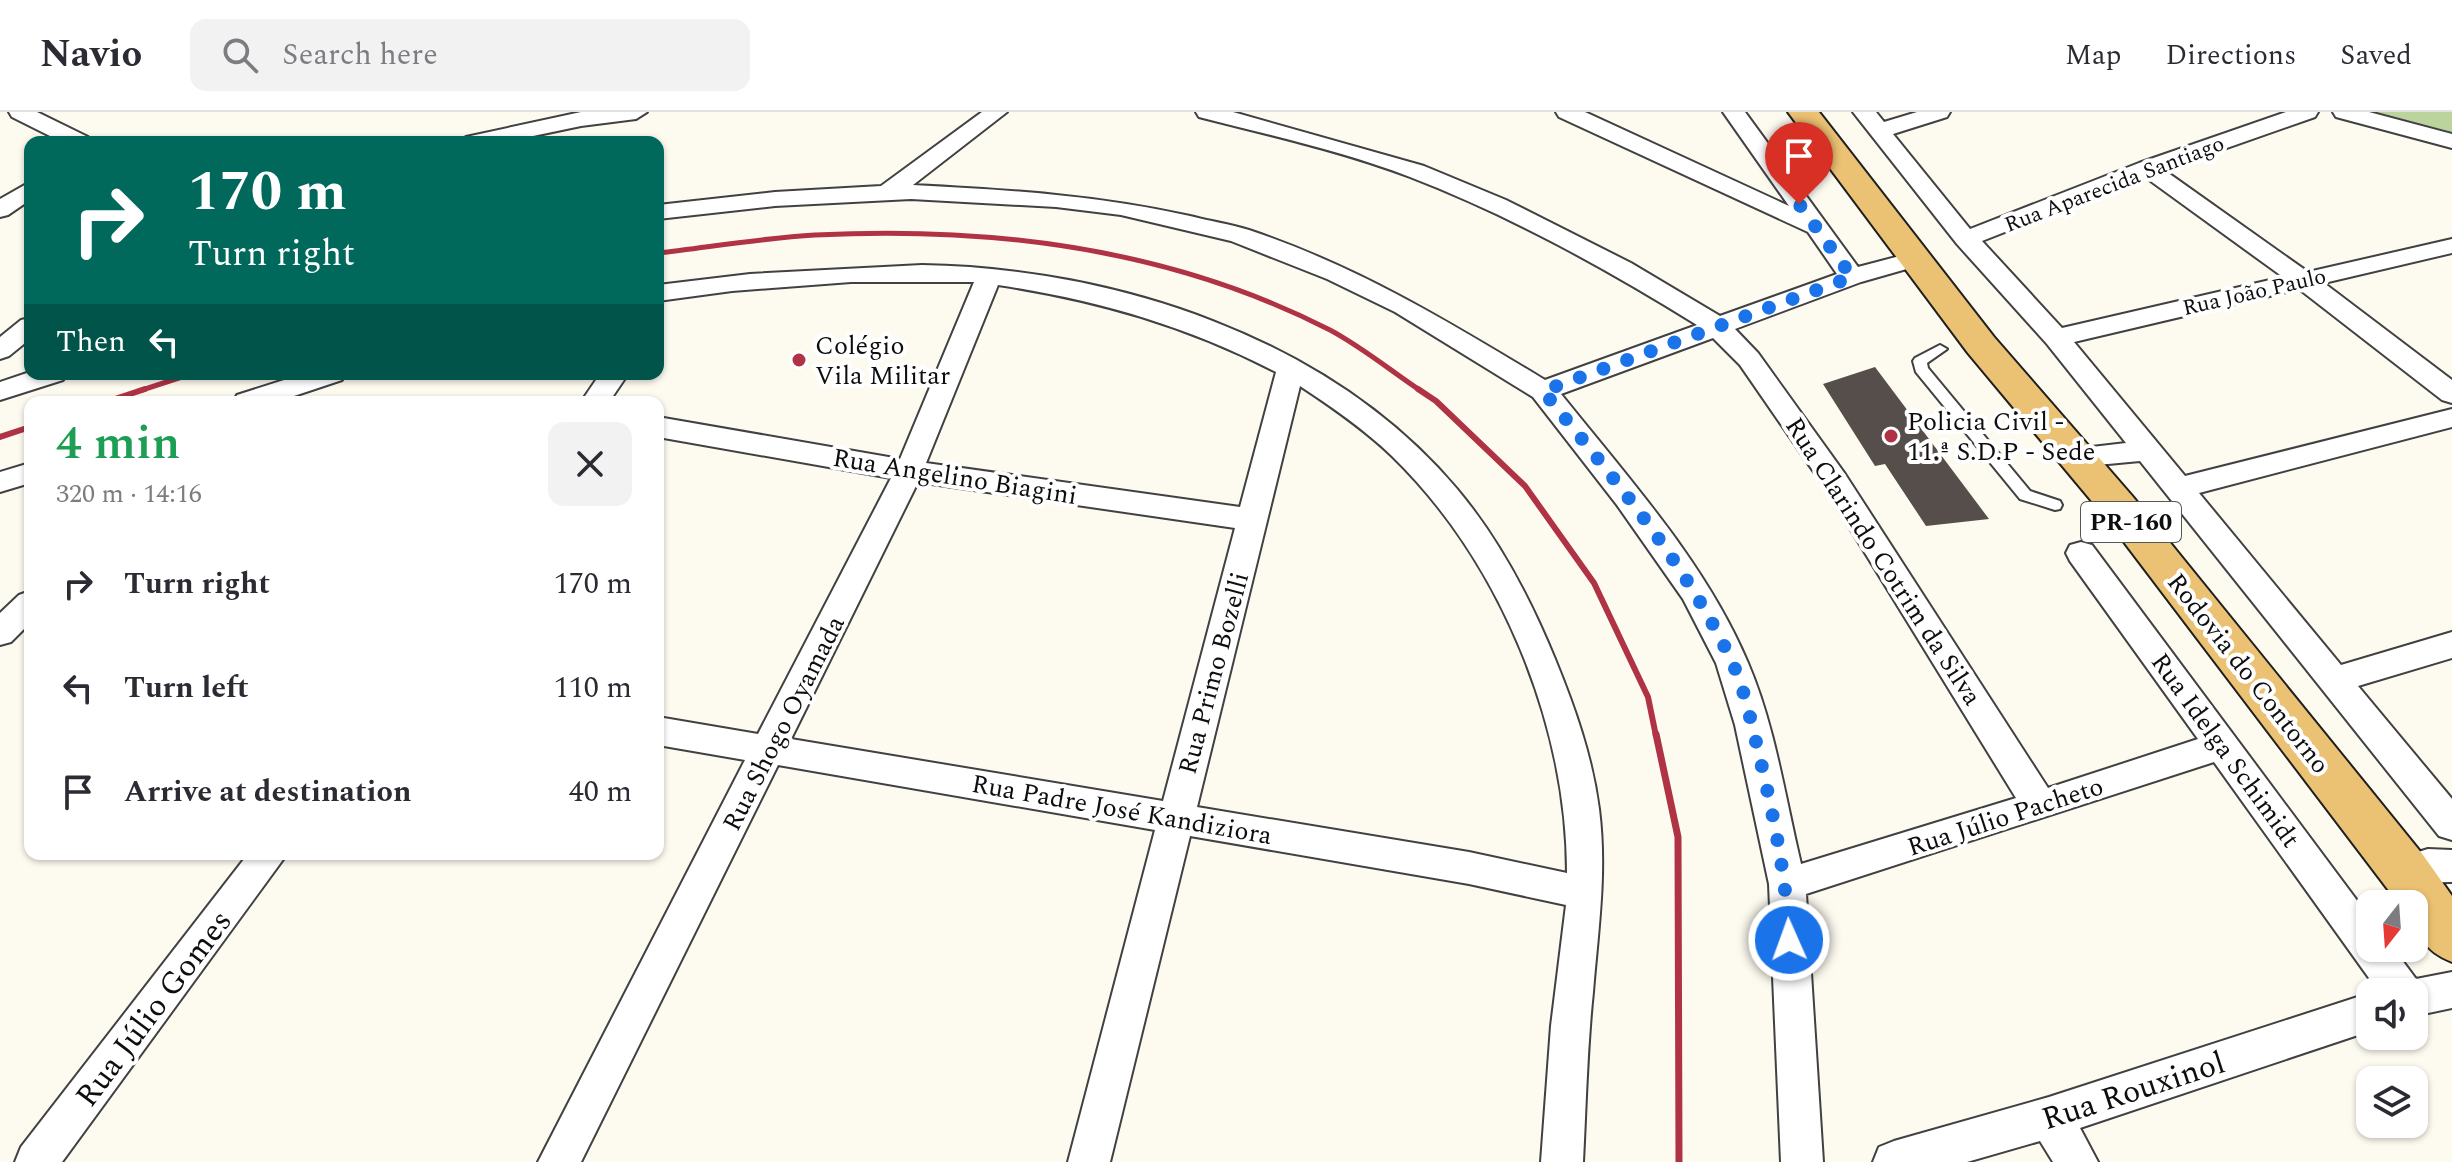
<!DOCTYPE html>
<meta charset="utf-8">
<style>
:root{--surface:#fff;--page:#f2f2f3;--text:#2b2b33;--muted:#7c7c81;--line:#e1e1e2}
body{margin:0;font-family:Spectral,serif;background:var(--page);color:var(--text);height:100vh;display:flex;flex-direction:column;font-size:30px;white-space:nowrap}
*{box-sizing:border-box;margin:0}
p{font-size:26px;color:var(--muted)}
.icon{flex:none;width:44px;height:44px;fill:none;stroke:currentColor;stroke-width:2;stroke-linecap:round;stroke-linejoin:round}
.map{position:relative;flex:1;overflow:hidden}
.sheet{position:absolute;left:24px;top:284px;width:640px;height:464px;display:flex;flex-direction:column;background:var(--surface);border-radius:16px;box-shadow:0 2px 6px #0004}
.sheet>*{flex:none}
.guide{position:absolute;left:24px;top:24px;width:640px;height:244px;border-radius:16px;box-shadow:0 2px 6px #0004;background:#00695c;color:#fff;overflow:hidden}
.needle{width:52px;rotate:197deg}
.fabs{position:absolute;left:2356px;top:778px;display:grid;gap:16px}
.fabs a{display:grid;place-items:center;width:72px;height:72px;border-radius:16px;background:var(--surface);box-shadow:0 2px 6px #0004;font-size:40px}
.pin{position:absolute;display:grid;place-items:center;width:68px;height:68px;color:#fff;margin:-82px -34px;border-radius:50% 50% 50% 0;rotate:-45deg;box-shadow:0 0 8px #0007}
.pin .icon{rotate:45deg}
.me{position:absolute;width:88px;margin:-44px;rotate:358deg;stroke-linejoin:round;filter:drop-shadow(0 0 6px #0008)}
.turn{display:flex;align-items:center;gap:28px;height:168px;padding:0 32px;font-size:36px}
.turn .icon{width:104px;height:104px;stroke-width:2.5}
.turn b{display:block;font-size:56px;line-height:68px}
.then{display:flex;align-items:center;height:76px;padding:0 32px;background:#0003;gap:16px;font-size:30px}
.round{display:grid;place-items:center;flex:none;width:84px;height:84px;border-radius:16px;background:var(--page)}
.summary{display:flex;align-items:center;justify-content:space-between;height:136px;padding:0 32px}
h1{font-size:48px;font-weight:600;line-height:60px;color:#1e9e55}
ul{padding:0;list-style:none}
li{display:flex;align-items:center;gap:24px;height:104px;padding:0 32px}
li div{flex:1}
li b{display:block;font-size:30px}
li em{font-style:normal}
header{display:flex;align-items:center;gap:48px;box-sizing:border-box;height:112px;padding:0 40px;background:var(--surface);border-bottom:2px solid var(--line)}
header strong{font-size:38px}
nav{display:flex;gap:44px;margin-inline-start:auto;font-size:28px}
.search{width:560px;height:72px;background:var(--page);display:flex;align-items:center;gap:20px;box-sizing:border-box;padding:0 28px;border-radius:16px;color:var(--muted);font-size:30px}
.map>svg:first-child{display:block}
.forest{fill:#bbd49d}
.building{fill:#554e4b}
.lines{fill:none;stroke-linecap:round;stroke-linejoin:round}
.lane-casing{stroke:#414141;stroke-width:4}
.street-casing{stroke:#414141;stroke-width:4}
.primary-casing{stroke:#1f1f1f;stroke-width:4}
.lane{fill:#fff;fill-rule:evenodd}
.street{fill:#fff;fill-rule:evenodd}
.primary{fill:#ebc273;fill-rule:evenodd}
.rail-far2{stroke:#b03345;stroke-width:5}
.rail-far1{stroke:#b03345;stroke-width:6}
.rail{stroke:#b03345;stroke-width:7}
.route{stroke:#1a73e8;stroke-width:14;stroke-dasharray:0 25.2}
.poi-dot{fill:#b03345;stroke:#fff;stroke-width:3}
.labels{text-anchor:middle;stroke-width:8;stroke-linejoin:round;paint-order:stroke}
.far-street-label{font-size:22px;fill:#0e0e0e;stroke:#fff}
.shield{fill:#fff;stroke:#565656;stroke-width:2}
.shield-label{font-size:24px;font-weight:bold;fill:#0e0e0e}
.poi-label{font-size:26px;fill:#0e0e0e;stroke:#fff;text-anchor:start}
.street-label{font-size:26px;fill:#0e0e0e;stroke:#fff}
.near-street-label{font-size:32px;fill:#0e0e0e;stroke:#fff}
</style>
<header>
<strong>Navio</strong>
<div class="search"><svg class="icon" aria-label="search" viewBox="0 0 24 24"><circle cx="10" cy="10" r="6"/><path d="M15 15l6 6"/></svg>Search here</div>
<nav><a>Map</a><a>Directions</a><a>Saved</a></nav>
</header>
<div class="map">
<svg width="2452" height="1050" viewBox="0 0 2452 1050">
<rect width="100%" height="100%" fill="#fdfaf0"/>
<polygon class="forest" points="2361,0 2452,0 2452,25"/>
<polygon class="building" points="1875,255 1989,407 1926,414 1885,352 1875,354 1823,272"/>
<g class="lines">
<defs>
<polygon id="lane" points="1940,233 1947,237 1927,251 1928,256 2030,379 2060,389 2062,393 2060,397 2055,398 2020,387 1916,260 1913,249 1915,246"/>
<g id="street">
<polygon points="9,0 37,0 88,25 91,30 62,30 12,5"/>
<polygon points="581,0 647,0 636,7 581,14 505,30 463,30 466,25"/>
<path d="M982,0H1007L913,73C1010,78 1094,83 1190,104C1209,109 1230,112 1249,118C1357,154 1449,210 1545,268L1697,213C1605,156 1511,104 1410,65C1342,39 1269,23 1199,5L1196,0H1233L1424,54L1506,88L1631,151L1720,204L1837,162L1808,120L1559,5L1556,0H1585L1789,94L1723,0H1745L1858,155L1915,140L1924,142L1927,147L1924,152L1861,170L1735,217L1758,241L1845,362L2048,676L2198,627L2070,449L2066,441L2070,433L2081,430L2092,433L2370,806V836H2393L2416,867L2452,860V896L2414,904V880H2379L2214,650L1806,782L1823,1050H1781L1769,772L1735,613L1716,551L1683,487L1617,393L1533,285L1395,200L1327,167L1231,129L1121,103L1056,95L911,87L775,94L658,107V93L775,80L881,74ZM1713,226L1740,253L1825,376L2016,686L1801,752C1785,685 1775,614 1748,551C1706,451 1628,366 1561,282Z"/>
<path d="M1853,0H1876L1884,10L1917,0H1950L1947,5L1893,22L1970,117L2139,51L2286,0H2318L2315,5L2164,58L2308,160L2452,127V141L2324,171L2452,268V291L2442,288L2299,177L2074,230L2185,364L2452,297V315L2199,381L2341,553L2452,520V546L2358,574L2452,687V728L2439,724L2140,349L2076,355L2066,352L2062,345L2066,338L2126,331L2047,232L1957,132ZM2145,65L2283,165L2062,216L1982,129Z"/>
<polygon points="2333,0 2369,0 2452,22 2452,36 2336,5"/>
<polygon points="30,70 30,88 8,103 0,105 0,87"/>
<path d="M922,153C1115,156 1330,226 1457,377C1499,427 1530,486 1555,547C1575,596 1592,644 1599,697C1607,760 1598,818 1593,880C1587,936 1586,993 1583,1050H1541L1551,914L1566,793L1469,772L1190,724L1110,1050H1068L1155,718L778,653L581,1050H538L745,648L658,633V605L758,622L891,366L658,325V305L900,347L974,170H851L732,179L658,189V173L750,162ZM998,173C1097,188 1187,214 1276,260L1240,395L926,351ZM1300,274C1332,295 1364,317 1392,344C1499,448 1567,611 1567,761L1469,740L1197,695ZM918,370L1235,416L1163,689L791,627Z"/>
<polygon points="30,206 30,227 9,244 0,247 0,225 21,208"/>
<polygon points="30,260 67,262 63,268 0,288 0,270"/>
<polygon points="303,262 346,262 342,268 276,290 233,290 237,283"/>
<polygon points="600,262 628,262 609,290 581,290"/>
<polygon points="30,351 30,371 0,380 0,360"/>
<polygon points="30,479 30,511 11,530 0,533 0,501 19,483"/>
<path d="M2428,737L2452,738V770C2432,769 2411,777 2392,770L2387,759L2392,748Z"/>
<polygon points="248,742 287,742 62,1050 15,1050 21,1035"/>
<polygon points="2370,881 2370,919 2080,1016 2098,1050 2053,1050 2040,1029 1967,1050 1873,1050 1879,1035 1894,1029 2049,985"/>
</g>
<path id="primary" d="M1788,0H1819L1994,225L2133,385L2423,743L2452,784V850C2424,839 2414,821 2414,792H2399L2105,405L1968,241Z"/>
</defs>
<use href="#lane" class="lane-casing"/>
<use href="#street" class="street-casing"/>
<use href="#primary" class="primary-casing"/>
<use href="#lane" class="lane"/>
<use href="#street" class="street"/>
<use href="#primary" class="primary"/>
<g class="rail-far2">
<path d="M658,141C710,135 763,126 815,123C991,114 1172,137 1330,218C1362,235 1391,259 1421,279"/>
<polyline points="139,279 191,262"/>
</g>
<g class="rail-far1">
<polyline points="1418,277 1436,289 1525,374 1594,471 1648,585 1656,624"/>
<polyline points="106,290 145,277"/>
<polyline points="0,325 30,315"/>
</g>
<polyline class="rail" points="1656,622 1678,725 1679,1050"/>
</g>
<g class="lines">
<path class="route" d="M1789,828C1786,761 1774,707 1759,642C1751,611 1745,577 1731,548C1685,450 1611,363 1543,279L1852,165L1799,92"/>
</g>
<g class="poi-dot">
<circle cx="799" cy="248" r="8"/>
<circle cx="1891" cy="324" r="8"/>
</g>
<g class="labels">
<g class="far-street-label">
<text transform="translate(2114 71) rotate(-21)" y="8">Rua Aparecida Santiago</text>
<text transform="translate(2254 179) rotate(-13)" y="8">Rua João Paulo</text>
</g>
<rect class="shield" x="2081" y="390" width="100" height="40" rx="6"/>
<g class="shield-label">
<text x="2131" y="418">PR-160</text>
</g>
<g class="poi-label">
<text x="815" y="242">Colégio<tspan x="815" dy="30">Vila Militar</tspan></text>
<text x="1907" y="318">Policia Civil -<tspan x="1907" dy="30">11.ª S.D.P - Sede</tspan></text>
</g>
<g class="street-label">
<text transform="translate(955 364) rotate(9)" y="9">Rua Angelino Biagini</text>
<text transform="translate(1884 449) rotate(57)" y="9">Rua Clarindo Cotrim da Silva</text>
<text transform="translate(1213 561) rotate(-75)" y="9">Rua Primo Bozelli</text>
<text transform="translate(2249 561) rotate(52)" y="9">Rodovia do Contorno</text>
<text transform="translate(783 611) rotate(-63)" y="9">Rua Shogo Oyamada</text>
<text transform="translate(2226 638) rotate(54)" y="9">Rua Idelga Schimidt</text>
<text transform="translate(1122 697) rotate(10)" y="9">Rua Padre José Kandiziora</text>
<text transform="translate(2005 704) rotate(-18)" y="9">Rua Júlio Pacheto</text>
</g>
<g class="near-street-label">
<text transform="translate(153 896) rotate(-53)" y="11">Rua Júlio Gomes</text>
<text transform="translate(2133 978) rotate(-18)" y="11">Rua Rouxinol</text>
</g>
</g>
</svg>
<div class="fabs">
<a><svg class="needle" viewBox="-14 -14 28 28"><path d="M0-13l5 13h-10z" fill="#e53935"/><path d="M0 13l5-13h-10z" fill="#7c7c81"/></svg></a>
<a><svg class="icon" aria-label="sound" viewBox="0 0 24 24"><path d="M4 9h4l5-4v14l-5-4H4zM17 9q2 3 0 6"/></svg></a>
<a><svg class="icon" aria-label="layers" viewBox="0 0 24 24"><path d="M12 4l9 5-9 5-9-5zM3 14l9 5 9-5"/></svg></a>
</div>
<div class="pin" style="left:1799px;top:92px;background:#d93025"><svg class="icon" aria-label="arrive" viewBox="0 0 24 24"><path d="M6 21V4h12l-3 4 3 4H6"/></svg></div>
<svg class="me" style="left:1789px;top:828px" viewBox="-20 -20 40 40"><circle r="17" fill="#1a73e8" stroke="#fff" stroke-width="3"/><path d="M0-11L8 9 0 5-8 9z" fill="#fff"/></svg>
<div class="guide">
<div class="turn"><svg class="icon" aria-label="right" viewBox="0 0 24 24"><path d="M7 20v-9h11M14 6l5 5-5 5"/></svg><div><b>170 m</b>Turn right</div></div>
<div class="then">Then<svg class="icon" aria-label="left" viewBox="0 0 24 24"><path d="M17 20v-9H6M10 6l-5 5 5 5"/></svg></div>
</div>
<section class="sheet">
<div class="summary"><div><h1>4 min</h1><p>320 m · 14:16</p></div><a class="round"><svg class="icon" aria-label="close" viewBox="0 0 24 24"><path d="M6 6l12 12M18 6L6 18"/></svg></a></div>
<ul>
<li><svg class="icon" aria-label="right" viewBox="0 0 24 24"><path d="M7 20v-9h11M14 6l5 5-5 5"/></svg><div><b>Turn right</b></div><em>170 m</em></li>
<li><svg class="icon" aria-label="left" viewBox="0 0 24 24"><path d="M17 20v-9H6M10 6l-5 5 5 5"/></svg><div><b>Turn left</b></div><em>110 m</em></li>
<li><svg class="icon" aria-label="arrive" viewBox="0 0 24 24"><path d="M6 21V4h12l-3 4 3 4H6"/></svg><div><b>Arrive at destination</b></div><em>40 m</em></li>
</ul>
</section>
</div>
